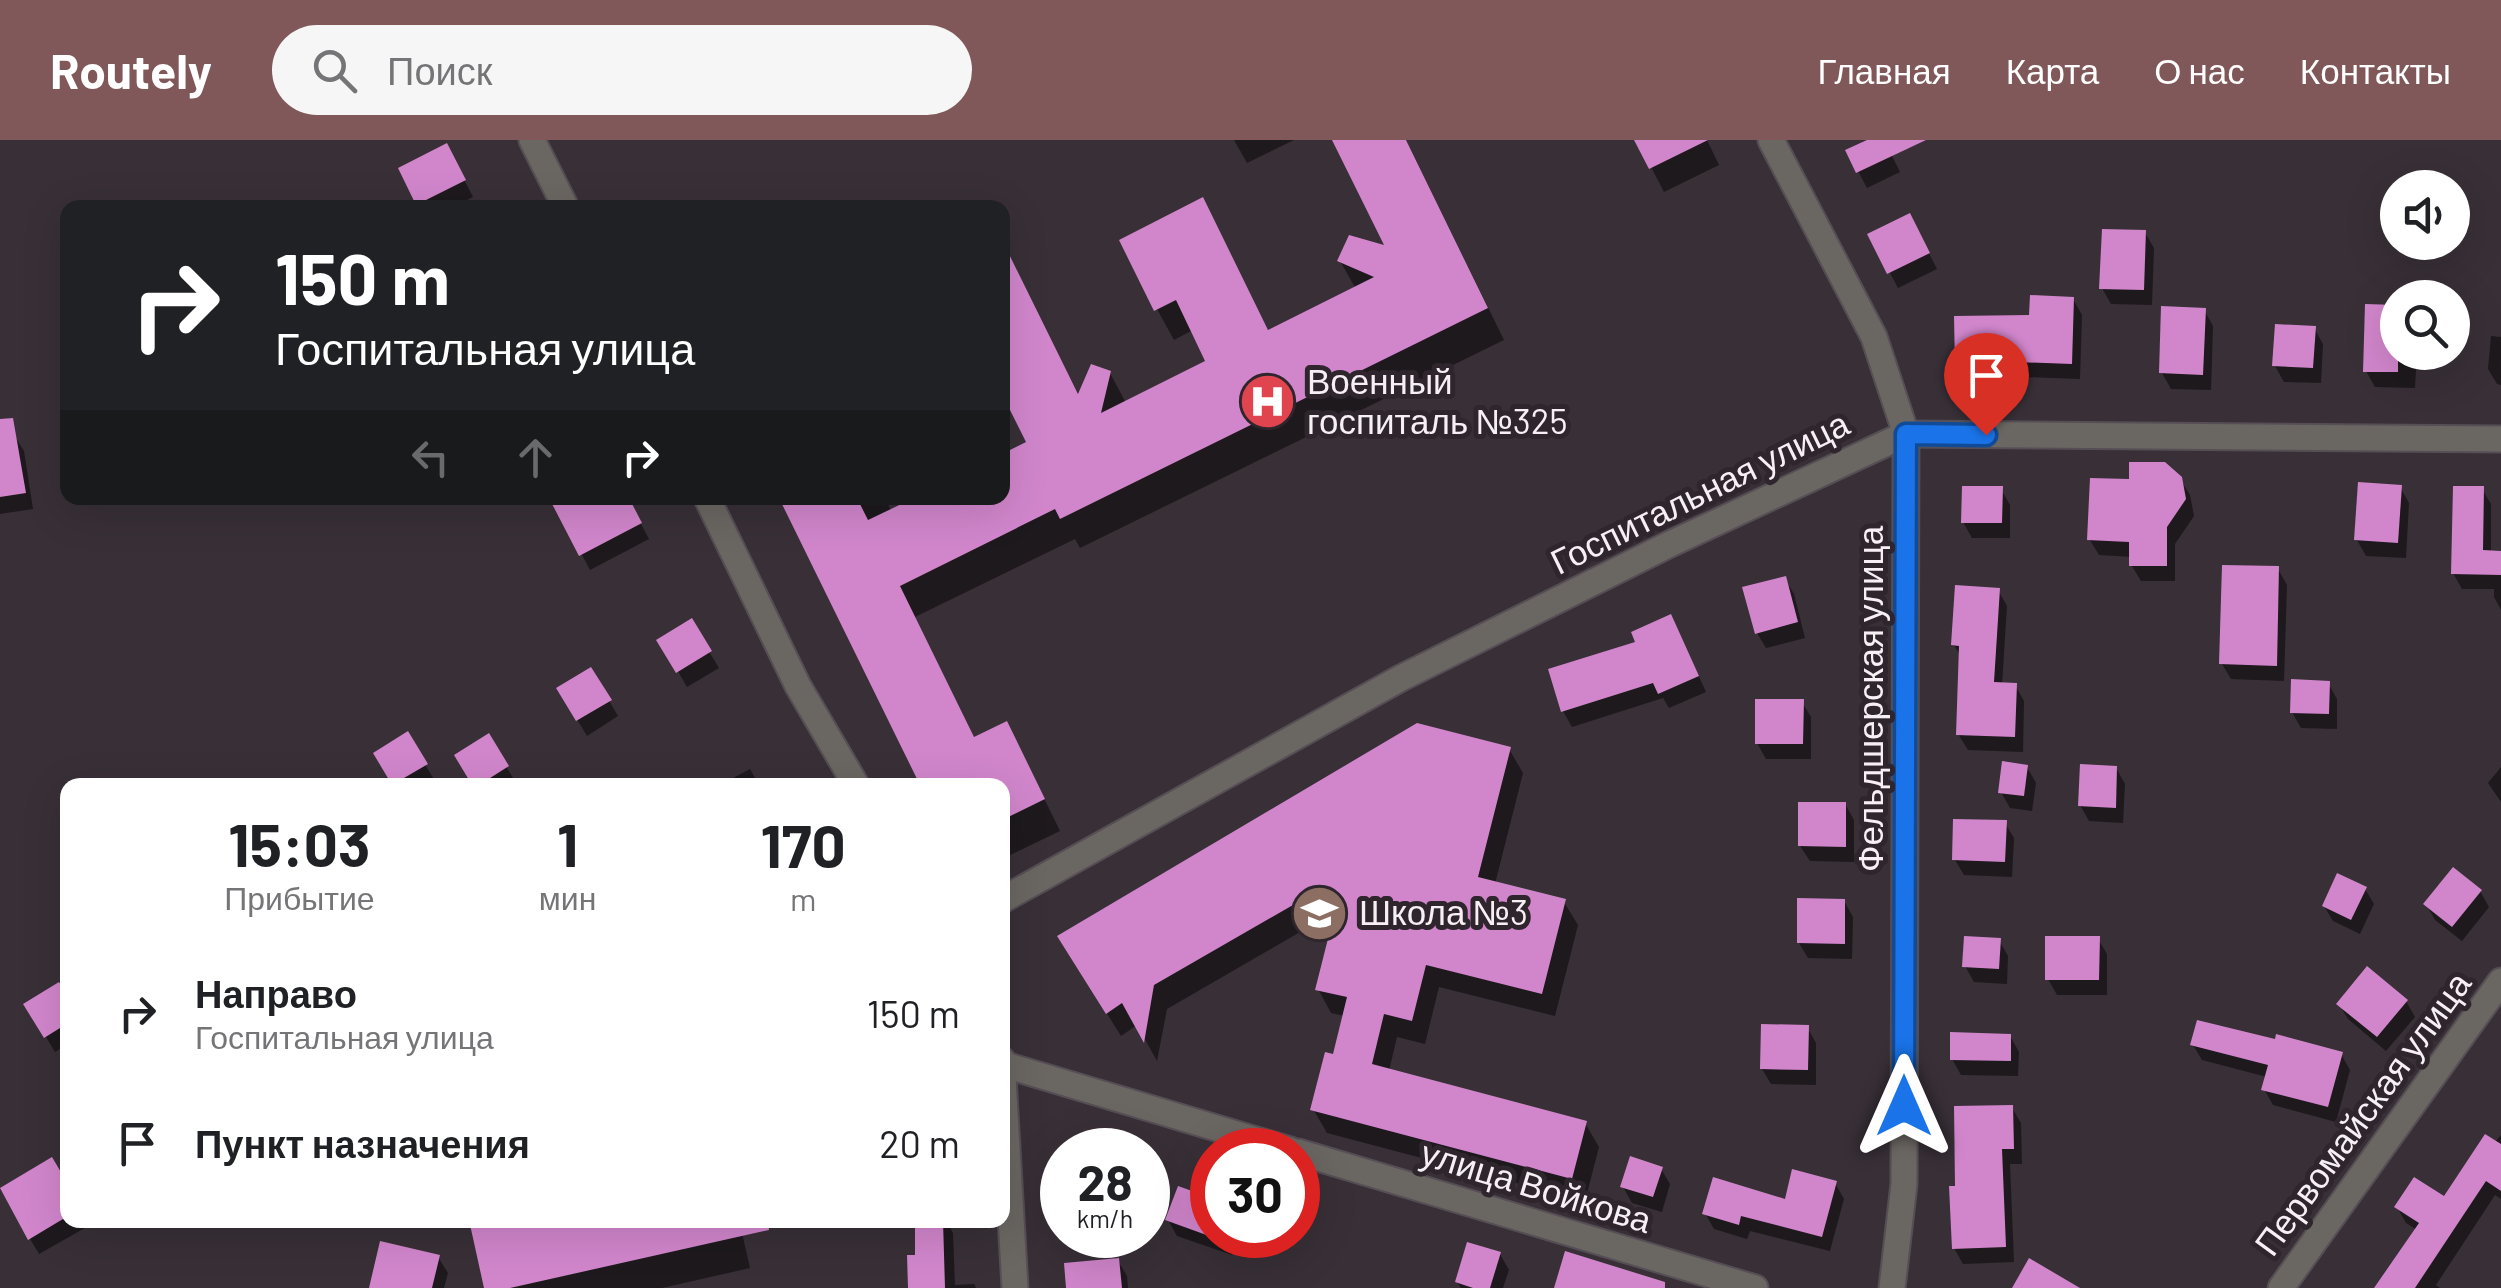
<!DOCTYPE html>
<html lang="ru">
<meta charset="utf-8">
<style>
:root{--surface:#fff;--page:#f6f6f6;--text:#202124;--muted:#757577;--accent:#80585a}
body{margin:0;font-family:Barlow,sans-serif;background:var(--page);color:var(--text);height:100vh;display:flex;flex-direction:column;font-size:38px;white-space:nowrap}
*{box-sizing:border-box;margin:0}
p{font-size:32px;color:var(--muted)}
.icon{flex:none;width:55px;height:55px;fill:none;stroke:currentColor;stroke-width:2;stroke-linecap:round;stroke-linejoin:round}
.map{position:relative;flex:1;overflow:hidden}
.drawer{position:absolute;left:60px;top:638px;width:950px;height:450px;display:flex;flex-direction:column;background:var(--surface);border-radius:20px;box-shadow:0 10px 40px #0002}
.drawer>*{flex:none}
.banner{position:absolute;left:60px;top:60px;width:950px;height:305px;border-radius:20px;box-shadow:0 10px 40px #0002;background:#202124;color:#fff;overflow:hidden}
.controls{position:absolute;left:2380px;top:30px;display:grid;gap:20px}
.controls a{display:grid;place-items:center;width:90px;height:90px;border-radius:50%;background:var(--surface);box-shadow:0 10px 40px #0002;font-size:50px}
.speed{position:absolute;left:1040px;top:988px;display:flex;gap:20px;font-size:50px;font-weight:700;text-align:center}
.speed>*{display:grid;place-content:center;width:130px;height:130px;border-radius:50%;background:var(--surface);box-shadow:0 10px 40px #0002;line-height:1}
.speed small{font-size:25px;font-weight:400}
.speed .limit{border:15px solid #d22;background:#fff;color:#111}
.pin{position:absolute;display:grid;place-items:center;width:85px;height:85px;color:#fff;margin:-102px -42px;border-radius:50% 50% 50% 0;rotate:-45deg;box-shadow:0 0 10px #0007}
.pin .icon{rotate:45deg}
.me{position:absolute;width:110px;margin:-55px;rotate:0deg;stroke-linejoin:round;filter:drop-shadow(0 0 8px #0008)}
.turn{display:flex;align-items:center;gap:35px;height:210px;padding:0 50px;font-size:45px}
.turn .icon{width:130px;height:130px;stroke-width:2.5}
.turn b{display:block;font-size:70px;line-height:85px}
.lanes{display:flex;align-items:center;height:95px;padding:0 50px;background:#0003;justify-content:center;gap:50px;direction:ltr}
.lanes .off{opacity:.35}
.eta{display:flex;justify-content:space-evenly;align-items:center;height:170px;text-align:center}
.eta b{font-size:60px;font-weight:700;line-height:70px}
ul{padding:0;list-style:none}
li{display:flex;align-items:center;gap:30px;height:130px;padding:0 50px}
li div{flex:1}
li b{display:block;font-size:38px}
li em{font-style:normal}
header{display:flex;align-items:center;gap:60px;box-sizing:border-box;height:140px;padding:0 50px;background:var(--accent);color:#fff}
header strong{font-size:48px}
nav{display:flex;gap:55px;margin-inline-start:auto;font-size:35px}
.search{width:700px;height:90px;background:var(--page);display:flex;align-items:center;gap:25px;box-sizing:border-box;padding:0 35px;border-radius:55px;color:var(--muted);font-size:38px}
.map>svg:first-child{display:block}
.shadow{fill:#0007}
.building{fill:#d186cc}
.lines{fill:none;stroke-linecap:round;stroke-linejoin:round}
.minor-casing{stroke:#564e55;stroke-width:29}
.tertiary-casing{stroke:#564e55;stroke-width:29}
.minor{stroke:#6a6662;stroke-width:25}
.tertiary{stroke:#6a6662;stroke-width:25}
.route-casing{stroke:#114b97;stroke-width:25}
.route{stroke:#1a73e8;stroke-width:18}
.labels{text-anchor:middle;stroke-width:10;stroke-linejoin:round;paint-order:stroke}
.poi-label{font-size:35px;fill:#f6f0f5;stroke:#2e252d;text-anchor:start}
.street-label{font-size:35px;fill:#f6f0f5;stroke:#2e252d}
</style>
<header>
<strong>Routely</strong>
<div class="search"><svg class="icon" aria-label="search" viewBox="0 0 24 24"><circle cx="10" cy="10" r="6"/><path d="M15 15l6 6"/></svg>Поиск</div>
<nav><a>Главная</a><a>Карта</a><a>О нас</a><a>Контакты</a></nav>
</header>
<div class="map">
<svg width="2501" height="1148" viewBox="0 0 2501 1148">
<rect width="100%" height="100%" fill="#382f37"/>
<g class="shadow">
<polygon points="1234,0 1294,0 1247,23"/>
<polygon points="1335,0 1406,0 1504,200 1080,408 1075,399 915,477 975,600 1023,615 1060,691 1002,719 1002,645 923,645 782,358 885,358 891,371 919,358 1002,358 1029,303 1013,128 1080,257 1110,233 1126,263 1209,222 1193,190 1174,200 1157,169 1202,60 1269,192 1356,149 1340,121 1389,109"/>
<polygon points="1637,0 1707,0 1719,25 1664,52"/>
<polygon points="1872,0 1884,0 1900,32 1867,48 1848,12"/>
<polygon points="455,22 473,57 451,68 420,68 401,29"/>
<polygon points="1918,92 1937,129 1898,148 1870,95"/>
<polygon points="2145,93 2154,108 2152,165 2111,164 2102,148"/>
<polygon points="2073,159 2082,175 2080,239 2023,237 2023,241 1967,242 1957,226 2031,177"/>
<polygon points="2204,170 2213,186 2211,250 2171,249 2162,233"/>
<polygon points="2314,188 2323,204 2321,243 2284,242 2275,226"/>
<polygon points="2491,196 2501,197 2501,245 2497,244 2488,229"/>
<polygon points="2398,212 2417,212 2415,248 2375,247 2366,231"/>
<polygon points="14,295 24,311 33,369 0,374 0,297"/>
<polygon points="2180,339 2190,355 2194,376 2175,404 2175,441 2141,441 2132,426 2132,417 2099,415 2090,400"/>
<polygon points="2400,347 2409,363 2406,418 2366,416 2357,400"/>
<polygon points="2001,349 2010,365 2010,398 1972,398 1963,382"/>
<polygon points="2482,349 2491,364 2491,413 2501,414 2501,470 2494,457 2494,449 2462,449 2453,433"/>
<polygon points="552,358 627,358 649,399 590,430"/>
<polygon points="2278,429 2287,445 2284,541 2231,539 2222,524"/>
<polygon points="1785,439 1794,454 1805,498 1766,508 1757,493"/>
<polygon points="1998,450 2007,466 2002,545 2015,545 2024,561 2023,612 1968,610 1958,594 1961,517 1954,505"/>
<polygon points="691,482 719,528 687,547 660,500"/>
<polygon points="1679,493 1706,552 1669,568 1663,558 1572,587 1563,571"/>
<polygon points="591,530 618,576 587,596 559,549"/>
<polygon points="2328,543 2337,559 2337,589 2301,588 2292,572"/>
<polygon points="1802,562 1811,577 1811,619 1766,619 1757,603"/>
<polygon points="407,595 435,641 428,645 395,645 376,614"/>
<polygon points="488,596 516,643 513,645 475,645"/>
<polygon points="1509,609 1523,633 1495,744 1564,762 1578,785 1555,876 1439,847 1425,904 1397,897 1389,931 1585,983 1599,1007 1585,1061 1327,993 1313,969 1335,917 1345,876 1331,873 1318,849 1332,794 1307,788 1167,869 1157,921 1137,885 1121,896 1074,821"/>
<polygon points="2027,627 2036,643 2032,671 2010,668 2001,652"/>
<polygon points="2501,627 2501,662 2488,643"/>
<polygon points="2116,628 2125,644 2123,683 2089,681 2080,665"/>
<polygon points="750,629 759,645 720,645"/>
<polygon points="1845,664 1854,680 1854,722 1810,721 1800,706"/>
<polygon points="2005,683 2014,698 2012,737 1964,735 1955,720"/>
<polygon points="2365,749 2374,764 2360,794 2333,781 2324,766"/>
<polygon points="2480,751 2489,767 2462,801 2435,780 2426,764"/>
<polygon points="1844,761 1853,777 1852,819 1808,818 1799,803"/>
<polygon points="2098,799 2107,814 2107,855 2057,855 2048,839"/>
<polygon points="1999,800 2008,816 2007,844 1974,842 1965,826"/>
<polygon points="68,861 68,904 55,912 27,865"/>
<polygon points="2406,861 2415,877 2386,911 2348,879 2339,864"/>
<polygon points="1807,887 1816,903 1816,945 1771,944 1762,929"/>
<polygon points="2010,896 2019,912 2018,936 1961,935 1952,919"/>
<polygon points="2277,902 2341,914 2350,930 2336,982 2273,965 2264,949 2267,937 2202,920 2193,905"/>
<polygon points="2012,968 2021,983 2022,1024 2010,1024 2014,1122 1963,1124 1954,1108 1958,1049"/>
<polygon points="1091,989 1140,1008 1141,1010 1084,1010"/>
<polygon points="2501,995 2501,1059 2495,1055 2436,1145 2440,1148 2384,1148 2381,1143 2417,1090 2406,1083 2397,1067 2444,1060"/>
<polygon points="1661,1029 1670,1044 1662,1072 1632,1063 1623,1047"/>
<polygon points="1212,1037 1212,1095 1239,1095 1232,1115 1177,1096 1168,1080 1205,1058"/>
<polygon points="68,1040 68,1080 99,1080 39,1114 1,1050"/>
<polygon points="1835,1043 1844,1059 1830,1111 1750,1091 1747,1099 1714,1089 1705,1073 1786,1062"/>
<polygon points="472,1080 739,1080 750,1128 662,1148 486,1148"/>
<polygon points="917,1080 946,1080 953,1093 955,1145 974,1144 976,1148 911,1148 909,1118 918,1117"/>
<polygon points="382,1104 438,1117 448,1133 444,1148 372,1148"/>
<polygon points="1500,1114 1509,1130 1503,1148 1461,1148 1457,1142"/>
<polygon points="1118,1121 1127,1136 1128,1148 1068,1148 1067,1125"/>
</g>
<g class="building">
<polygon points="1332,0 1406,0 1488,168 1060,379 1055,369 900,446 974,597 1007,581 1045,659 1002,680 1002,645 920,645 779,358 857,358 868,380 914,358 1002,358 1002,314 1026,302 1002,254 1002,100 1078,254 1091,224 1111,231 1101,273 1205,221 1176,160 1154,171 1119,100 1203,57 1268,190 1374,137 1337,121 1349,95 1384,105"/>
<polygon points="1634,0 1708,0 1649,29"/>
<polygon points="1867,0 1926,0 1856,33 1845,10"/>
<polygon points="447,3 466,40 416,65 398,28"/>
<polygon points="1910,73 1930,113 1887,134 1867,94"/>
<polygon points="2102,89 2146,90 2144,150 2099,149"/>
<polygon points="2030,155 2074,157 2072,224 2016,222 2016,226 1955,227 1954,176 2029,175"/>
<polygon points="2365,164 2398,165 2398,232 2363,232"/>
<polygon points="2161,166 2206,168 2203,235 2159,233"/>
<polygon points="2275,184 2316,186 2313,228 2272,226"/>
<polygon points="13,278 26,353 0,357 0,279"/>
<polygon points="2129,322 2165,322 2182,337 2186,359 2167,387 2167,426 2129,426 2129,402 2087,400 2090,338 2129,339"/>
<polygon points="2358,342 2402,345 2398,403 2354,400"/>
<polygon points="1962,346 2003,346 2002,383 1961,383"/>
<polygon points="2453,346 2484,346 2483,410 2501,411 2501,435 2451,434"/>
<polygon points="549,358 629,358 642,383 579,416"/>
<polygon points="2222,425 2279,426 2277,526 2219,524"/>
<polygon points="1786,436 1798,482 1755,494 1742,447"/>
<polygon points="1955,445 2000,448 1994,542 2017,543 2015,597 1956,595 1959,506 1951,505"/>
<polygon points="1671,474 1699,536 1658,554 1653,543 1561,572 1548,529 1635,502 1631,492"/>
<polygon points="692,478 712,511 676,533 656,500"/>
<polygon points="591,527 612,560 576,581 556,548"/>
<polygon points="2291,539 2330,541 2329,574 2290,573"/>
<polygon points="1755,559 1804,559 1803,604 1755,604"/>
<polygon points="1417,583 1511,607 1478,737 1566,759 1542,854 1426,825 1412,881 1384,874 1372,924 1587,981 1572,1039 1310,970 1325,912 1333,914 1347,857 1315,850 1334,775 1293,765 1154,845 1144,903 1122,863 1106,874 1057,796"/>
<polygon points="408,591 428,624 392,645 373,613"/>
<polygon points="489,593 509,626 479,645 472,645 454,615"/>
<polygon points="2002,621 2028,625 2024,656 1998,653"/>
<polygon points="2080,624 2117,626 2116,668 2078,666"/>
<polygon points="1798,662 1846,662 1846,707 1798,706"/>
<polygon points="1953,679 2007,680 2005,722 1952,720"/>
<polygon points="2453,727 2482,750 2452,787 2423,764"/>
<polygon points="2337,733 2367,747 2351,780 2322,766"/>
<polygon points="1797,758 1845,759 1845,804 1797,803"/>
<polygon points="1964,796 2001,798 1999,829 1962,827"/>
<polygon points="2045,796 2100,796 2099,840 2045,840"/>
<polygon points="2367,826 2408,860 2377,897 2336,864"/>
<polygon points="59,842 68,856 68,883 44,898 23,864"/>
<polygon points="2197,880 2275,899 2276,894 2343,912 2328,967 2261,950 2268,925 2190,905"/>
<polygon points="1761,884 1809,885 1808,930 1760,929"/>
<polygon points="1950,892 2011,894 2011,921 1950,920"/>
<polygon points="2013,965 2014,1009 2002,1009 2006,1107 1952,1109 1949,1046 1955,1046 1954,966"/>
<polygon points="2485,994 2501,1004 2501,1051 2486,1041 2415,1148 2374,1148 2419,1083 2394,1067 2414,1037 2444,1056"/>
<polygon points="1630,1016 1663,1027 1653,1057 1620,1047"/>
<polygon points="52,1017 68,1044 68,1076 28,1100 0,1048"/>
<polygon points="1792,1029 1837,1041 1822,1097 1741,1076 1739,1085 1702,1074 1713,1037 1785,1059"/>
<polygon points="1178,1046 1212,1058 1212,1097 1165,1080"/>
<polygon points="469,1080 768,1080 769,1090 510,1148 484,1148"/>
<polygon points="915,1080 943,1080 945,1148 908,1148 907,1115 915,1115"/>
<polygon points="380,1101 440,1115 432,1148 369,1148"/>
<polygon points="1467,1102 1501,1112 1490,1148 1473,1148 1455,1142"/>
<polygon points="1565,1111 1665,1142 1665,1148 1554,1148"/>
<polygon points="1119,1118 1122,1148 1066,1148 1064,1123"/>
<polygon points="2029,1118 2080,1148 2012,1148"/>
</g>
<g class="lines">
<defs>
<g id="minor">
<polyline points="532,0 566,68"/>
<polyline points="1771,0 1874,197 1906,294 1904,1044 1892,1148"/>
<polyline points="707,358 798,546 856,645"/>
<polyline points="1002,760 1401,538 1670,404 1906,294 2501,299"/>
<polyline points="1002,920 1015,1148"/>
<polyline points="1005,925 1290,1010"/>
<polyline points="1298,1012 1755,1148"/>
</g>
<polyline id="tertiary" points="2281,1148 2501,841"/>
</defs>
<use href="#minor" class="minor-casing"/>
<use href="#tertiary" class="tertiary-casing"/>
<use href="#minor" class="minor"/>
<use href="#tertiary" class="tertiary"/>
</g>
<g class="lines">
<defs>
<polyline id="route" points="1904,966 1906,294 1986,295"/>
</defs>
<use href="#route" class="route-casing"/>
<use href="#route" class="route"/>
</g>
<defs>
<symbol id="hospital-disc" viewBox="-11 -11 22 22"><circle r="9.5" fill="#e0444e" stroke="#2e252d"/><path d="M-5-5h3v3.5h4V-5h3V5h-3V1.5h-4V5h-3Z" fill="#fff"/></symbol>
<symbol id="school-disc" viewBox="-11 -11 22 22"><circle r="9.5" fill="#8d6e63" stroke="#2e252d"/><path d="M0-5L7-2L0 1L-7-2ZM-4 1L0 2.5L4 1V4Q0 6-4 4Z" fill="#fff"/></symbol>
</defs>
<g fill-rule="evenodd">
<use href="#hospital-disc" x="1236" y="230" width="63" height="63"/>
<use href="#school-disc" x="1288" y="742" width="63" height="63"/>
</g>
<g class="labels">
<g class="poi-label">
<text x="1307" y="254">Военный<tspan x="1307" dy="40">госпиталь №325</tspan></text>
<text x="1359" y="785">Школа №3</text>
</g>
<g class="street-label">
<text transform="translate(1700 353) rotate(-26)" y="12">Госпитальная улица</text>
<text transform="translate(1871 559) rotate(-90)" y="12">Фельдшерская улица</text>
<text transform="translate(2363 974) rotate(-54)" y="12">Первомайская улица</text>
<text transform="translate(1536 1047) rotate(17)" y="12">улица Войкова</text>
</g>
</g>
</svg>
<div class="controls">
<a><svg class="icon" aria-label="sound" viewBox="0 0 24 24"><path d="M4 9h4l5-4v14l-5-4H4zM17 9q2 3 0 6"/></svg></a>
<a><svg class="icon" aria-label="search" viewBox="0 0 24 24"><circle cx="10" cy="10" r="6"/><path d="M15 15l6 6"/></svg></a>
</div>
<div class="speed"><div>28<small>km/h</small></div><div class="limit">30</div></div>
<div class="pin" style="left:1986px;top:295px;background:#d93025"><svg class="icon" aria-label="arrive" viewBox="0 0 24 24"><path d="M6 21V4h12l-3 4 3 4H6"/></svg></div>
<svg class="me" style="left:1904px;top:966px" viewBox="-20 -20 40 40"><path d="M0-17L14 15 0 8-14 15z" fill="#1a73e8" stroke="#fff" stroke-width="4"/></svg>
<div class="banner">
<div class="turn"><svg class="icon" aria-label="right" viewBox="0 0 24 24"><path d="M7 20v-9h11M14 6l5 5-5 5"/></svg><div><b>150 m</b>Госпитальная улица</div></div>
<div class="lanes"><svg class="icon off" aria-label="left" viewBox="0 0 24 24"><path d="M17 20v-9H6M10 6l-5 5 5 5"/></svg><svg class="icon off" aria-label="ahead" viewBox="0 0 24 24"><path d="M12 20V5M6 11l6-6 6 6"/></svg><svg class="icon" aria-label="right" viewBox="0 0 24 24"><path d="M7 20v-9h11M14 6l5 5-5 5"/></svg></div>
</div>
<section class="drawer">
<div class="eta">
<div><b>15:03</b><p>Прибытие</p></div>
<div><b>1</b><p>мин</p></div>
<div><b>170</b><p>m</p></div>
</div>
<ul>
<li><svg class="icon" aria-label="right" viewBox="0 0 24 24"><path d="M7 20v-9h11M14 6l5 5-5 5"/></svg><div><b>Направо</b><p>Госпитальная улица</p></div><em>150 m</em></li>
<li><svg class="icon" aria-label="arrive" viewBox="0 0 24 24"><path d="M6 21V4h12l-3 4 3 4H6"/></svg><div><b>Пункт назначения</b></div><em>20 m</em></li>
</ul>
</section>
</div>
